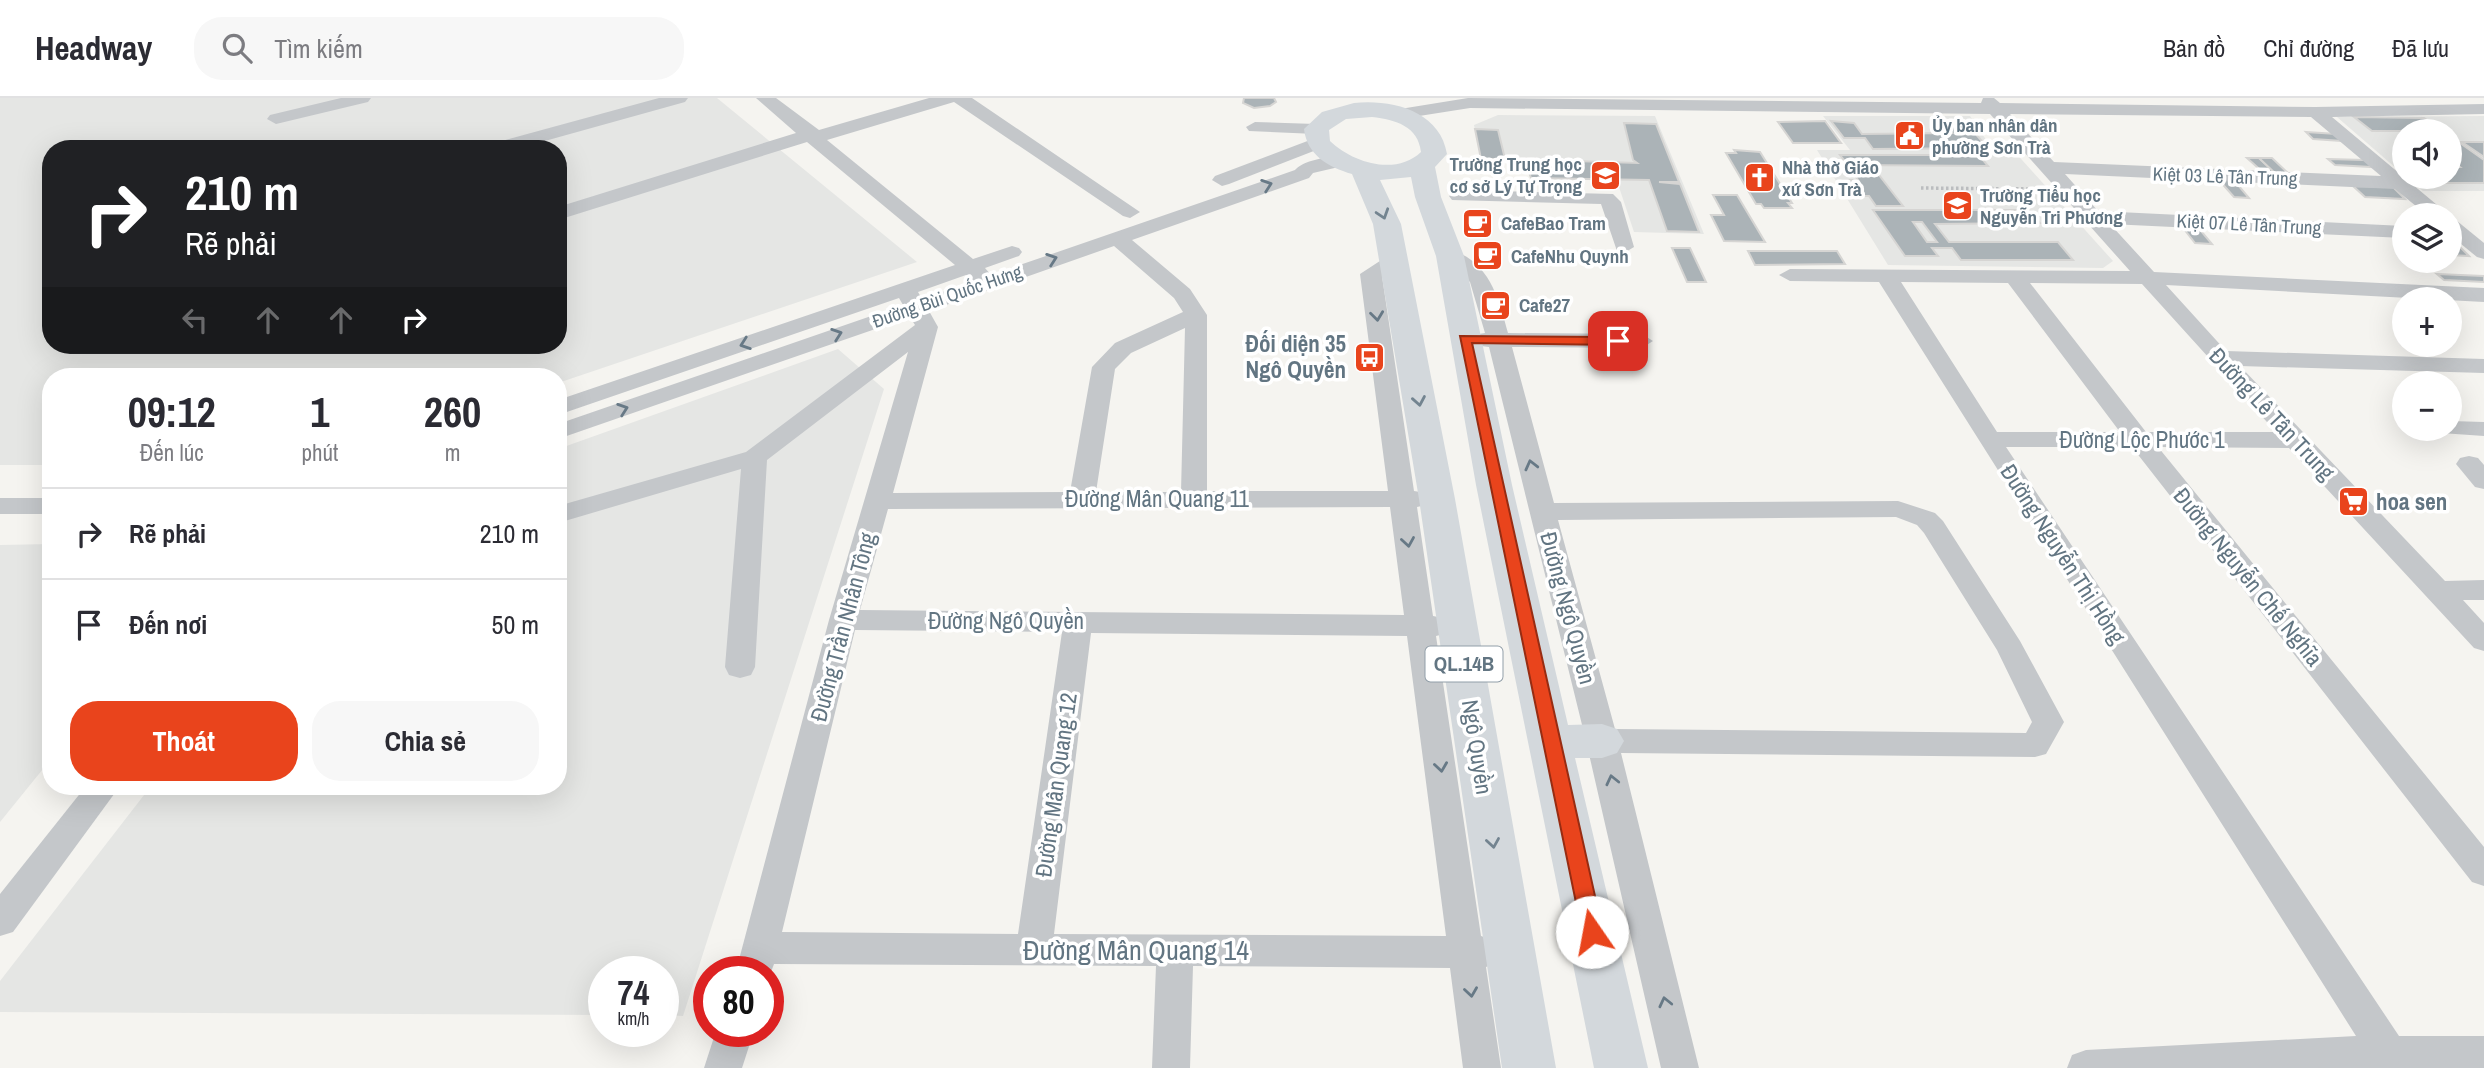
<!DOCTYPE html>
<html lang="vi">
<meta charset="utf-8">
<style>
:root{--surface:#fff;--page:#f7f7f7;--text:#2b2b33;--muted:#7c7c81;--line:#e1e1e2;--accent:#e9441c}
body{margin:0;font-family:"Archivo Narrow",sans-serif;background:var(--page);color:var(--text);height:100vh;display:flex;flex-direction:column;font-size:26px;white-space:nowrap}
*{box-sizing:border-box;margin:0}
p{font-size:23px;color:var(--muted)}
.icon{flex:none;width:38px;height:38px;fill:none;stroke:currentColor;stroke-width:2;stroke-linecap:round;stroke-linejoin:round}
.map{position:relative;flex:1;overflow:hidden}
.details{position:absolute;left:42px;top:270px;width:525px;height:427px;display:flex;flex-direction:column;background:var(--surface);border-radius:28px;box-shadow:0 7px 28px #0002}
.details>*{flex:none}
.hud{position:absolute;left:42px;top:42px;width:525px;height:214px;border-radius:28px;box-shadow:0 7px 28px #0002;background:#202124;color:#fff;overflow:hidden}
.controls{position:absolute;left:2392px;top:21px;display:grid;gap:14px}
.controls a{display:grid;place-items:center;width:70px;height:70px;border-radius:50%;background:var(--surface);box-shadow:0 7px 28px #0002;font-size:35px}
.speed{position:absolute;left:588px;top:858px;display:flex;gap:14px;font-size:35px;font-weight:700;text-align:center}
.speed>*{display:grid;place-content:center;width:91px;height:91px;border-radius:50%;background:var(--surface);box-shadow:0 7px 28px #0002;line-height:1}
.speed small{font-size:18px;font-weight:400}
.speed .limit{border:10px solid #d22;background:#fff;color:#111}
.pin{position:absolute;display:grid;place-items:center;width:60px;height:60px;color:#fff;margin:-30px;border-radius:14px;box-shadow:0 4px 10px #0006}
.me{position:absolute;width:77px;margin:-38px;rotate:348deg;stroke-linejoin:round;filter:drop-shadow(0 0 5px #0008)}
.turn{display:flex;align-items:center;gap:24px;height:147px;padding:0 28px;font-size:32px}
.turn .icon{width:91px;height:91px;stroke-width:2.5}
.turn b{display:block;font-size:49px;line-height:60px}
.lanes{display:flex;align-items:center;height:66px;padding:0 28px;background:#0003;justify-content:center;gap:35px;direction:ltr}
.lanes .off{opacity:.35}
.eta{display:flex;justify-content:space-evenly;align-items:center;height:119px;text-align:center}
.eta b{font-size:42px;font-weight:700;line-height:49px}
.button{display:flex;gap:14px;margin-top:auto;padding:14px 28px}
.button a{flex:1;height:80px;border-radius:28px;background:var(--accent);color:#fff;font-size:28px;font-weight:700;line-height:80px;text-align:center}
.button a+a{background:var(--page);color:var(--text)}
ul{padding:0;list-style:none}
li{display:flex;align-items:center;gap:21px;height:91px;padding:0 28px;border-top:2px solid var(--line)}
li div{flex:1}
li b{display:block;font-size:26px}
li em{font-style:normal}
header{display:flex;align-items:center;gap:42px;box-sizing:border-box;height:98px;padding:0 35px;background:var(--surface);border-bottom:2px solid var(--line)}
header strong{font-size:33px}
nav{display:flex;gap:38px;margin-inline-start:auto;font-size:24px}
.search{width:490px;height:63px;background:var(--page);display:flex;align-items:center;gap:18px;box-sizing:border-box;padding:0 24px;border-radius:28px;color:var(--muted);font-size:26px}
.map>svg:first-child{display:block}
.built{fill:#e5e6e4;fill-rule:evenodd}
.building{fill:#abb3b7;stroke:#d6d5d3;stroke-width:2;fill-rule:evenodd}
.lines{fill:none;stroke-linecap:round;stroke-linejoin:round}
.path{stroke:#bbbdbf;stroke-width:3.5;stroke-dasharray:2.5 2.5;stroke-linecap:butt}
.minor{fill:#c4c7ca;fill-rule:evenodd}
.highway{fill:#d3d8dc;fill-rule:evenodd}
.oneway{stroke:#677986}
.oneway2{stroke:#738490}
.route{fill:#e9441c;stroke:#972c12;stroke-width:2}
.labels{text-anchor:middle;stroke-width:7;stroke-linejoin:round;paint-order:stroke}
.far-poi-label{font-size:19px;font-weight:bold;fill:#627582;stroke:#fff;text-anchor:start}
.far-street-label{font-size:19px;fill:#627582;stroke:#fff}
.shield{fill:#fff;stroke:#919ea8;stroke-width:2}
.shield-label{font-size:21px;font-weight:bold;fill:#627582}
.poi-label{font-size:23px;font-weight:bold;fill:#627582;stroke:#fff;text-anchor:end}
.street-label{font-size:23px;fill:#627582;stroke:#fff}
.near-street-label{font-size:28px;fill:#627582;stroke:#fff}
</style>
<header>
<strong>Headway</strong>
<div class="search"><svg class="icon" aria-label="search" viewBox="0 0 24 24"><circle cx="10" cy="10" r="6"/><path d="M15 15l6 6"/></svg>Tìm kiếm</div>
<nav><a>Bản đồ</a><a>Chỉ đường</a><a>Đã lưu</a></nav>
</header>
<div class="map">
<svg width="2484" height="970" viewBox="0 0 2484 970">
<rect width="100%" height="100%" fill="#f5f4f0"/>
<g class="built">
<path d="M0,0H717L917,164L558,285V278H51V367H0ZM51,51H558V247H51Z"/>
<polygon points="1498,17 1655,18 1704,136 1634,134 1617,83 1531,80 1529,74 1510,61 1481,61 1474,27"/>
<polygon points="1823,18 1970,18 1993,52 2013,52 2113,163 2103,170 1888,167 1817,52 1850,52"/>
<polygon points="2484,18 2484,93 2423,93 2406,79 2450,79 2450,33 2404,33 2404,77 2337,19"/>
<polygon points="838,251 884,291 683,918 663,917 663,873 604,873 604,917 0,914 0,883 151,688 558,688 558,351"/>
<polygon points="51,446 51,661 0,724 0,447"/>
</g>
<g class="building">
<polygon points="1244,0 1274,0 1276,4 1270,8 1254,10 1243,5"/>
<polygon points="2354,19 2424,20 2443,33 2372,33"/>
<polygon points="1825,23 1841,45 1793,45 1778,24"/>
<polygon points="1831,23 1854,25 1862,36 1952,35 1944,26 1966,25 1988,50 1873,51 1865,40 1844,40"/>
<polygon points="1624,25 1656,26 1679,84 1659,84 1680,86 1699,134 1667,133 1649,82 1531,80 1529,74 1512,74 1510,61 1637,65 1633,62"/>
<polygon points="1475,31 1498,32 1505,61 1481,61"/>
<polygon points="2306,34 2337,36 2343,43 2313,41"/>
<polygon points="2450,38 2484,62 2484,85 2429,85 2421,79 2450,79 2450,69 2460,69 2450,61"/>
<polygon points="2462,44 2484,44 2484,59"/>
<polygon points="1734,52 1760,54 1792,105 1788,105 1792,110 1764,110 1761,106 1756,106 1726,55 1736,55"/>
<polygon points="1840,57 1979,57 1988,68 1848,67"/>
<polygon points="2247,60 2259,60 2277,77 2265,76"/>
<polygon points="2259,60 2272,60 2290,77 2277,77"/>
<polygon points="2328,61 2365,62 2372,69 2335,67"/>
<polygon points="1848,67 1872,68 1903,108 1876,108 1869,98 1854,98 1843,82 1858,82"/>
<polygon points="2218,81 2233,81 2249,100 2234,99"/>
<polygon points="2353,88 2393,89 2405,101 2365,99"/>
<polygon points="1713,97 1737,97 1765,144 1724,143 1711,117 1724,117"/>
<path d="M1873,112H2029L2040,125L1935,126L1949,144H2058L2073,162H1961L1952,150H1932L1938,158H1905ZM1913,124H1922L1937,144H1927Z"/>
<polygon points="2180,126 2196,127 2212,146 2195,145"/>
<polygon points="2450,149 2460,149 2469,158 2450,157"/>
<polygon points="1672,150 1690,150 1706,184 1687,184"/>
<polygon points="1748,153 1837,153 1845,166 1755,167"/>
<polygon points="2437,176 2484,178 2484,184 2444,182"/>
</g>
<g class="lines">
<polyline class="path" points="1921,90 2039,91"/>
<g class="minor">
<polygon points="341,0 371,0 368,4 276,26 267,21 270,17"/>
<polygon points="659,0 688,0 685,4 516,51 485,51 487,47"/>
<path d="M756,0H776L819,32L929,0H972L1140,114L1130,120L1123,118L954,4L827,42L973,161L1012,148L1019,150L1022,154L1019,158L985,170L991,177L1295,72C1303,62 1331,57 1343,60L1345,64L1343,68L1313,75L1309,80L1132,142L1190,191L1207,217V393H1388L1360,176L1386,159H1400L1403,163L1382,178L1414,393L1426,395L1430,401L1426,407L1417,409L1433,518L1448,521L1452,528L1448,535L1436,538L1481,838L1496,843L1501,854L1496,865L1486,869L1501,970H1463L1450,870L1193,868L1190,970H1152L1156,868L774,866L768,882V873H736L829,522L908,254L767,362L755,569L751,577L740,580L729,577L725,569L741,371L558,425V408L746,354L915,227L910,219L558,341V326L903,207L899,200L558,317V302L955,167L807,44L558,122V109L796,35ZM1114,148L1174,200L1183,214L1115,245L1092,269L1070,394L893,395L938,229L929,213ZM966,177L974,183L922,201L918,194ZM1185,230L1181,394H1096L1115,271L1131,255ZM1390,409L1404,517L860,512L888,411ZM855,532L1062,534L1018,836L782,834ZM1091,535L1407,538L1446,838L1054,836Z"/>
<path d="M1468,0L1981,5L1983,0H1994L2000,5L2315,9L2484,6V16L2332,19L2449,117H2427L2395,91L2065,76L2098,113L2404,128V140L2110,126L2154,174L2484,190V204L2166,187L2226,253L2484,261V275L2240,268L2445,483L2484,482V502H2463L2484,525V553L2474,550L2289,350L2158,349L2484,749V788L2472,784L2132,349H2006L2399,938H2484V970H2067L2072,957L2086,952L2356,938L1879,184L1790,183L1779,177L1790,171L2130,173L1990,16L1470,10L1400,21L1391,16L1400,11ZM2010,16L2311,19L2381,78L2054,64ZM1901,184L2008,185L2120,334H1997ZM2030,185L2142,186L2276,334H2146Z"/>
<polygon points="1255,24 1316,26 1325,31 1316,36 1249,33 1246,29"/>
<polygon points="1318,39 1327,45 1324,49 1229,86 1222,88 1212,82 1215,78"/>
<polygon points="1459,92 1613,96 1621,104 1634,149 1624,155 1617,153 1601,106 1452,102 1449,98"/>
<polygon points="2450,121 2457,123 2484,145 2484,161 2477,159 2450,137"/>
<path d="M1450,152C1489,162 1499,201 1508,235L1642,236L1653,243L1642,250L1512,249L1554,405L1898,403L1935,415L1943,423L2020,543L2064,624L2046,656L2035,659L1621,655L1699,970H1661L1586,643L1489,249L1473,247L1470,242L1473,237L1485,235L1470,184L1440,158ZM1896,419L1917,427L1924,435L1997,552L2032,624L2026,635L1615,631L1558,422Z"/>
<polygon points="2450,323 2484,324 2484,338 2441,335 2438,331 2450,331"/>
<polygon points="2469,358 2478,360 2484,367 2484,391 2475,389 2456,366 2460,360"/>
<rect x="0" y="400" width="51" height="16"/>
<polygon points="86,688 120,688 13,834 0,838 0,796"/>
<polygon points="716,933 754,933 742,970 704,970"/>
</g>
<path class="highway" d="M1354,5C1392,1 1440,13 1447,56L1435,69L1441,99L1464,158L1512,387L1568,627L1602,626L1617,631L1624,643L1617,655L1602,660H1575L1648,970H1594L1476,387L1436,158L1415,99L1411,79L1380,82L1401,126L1455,401L1556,970H1502L1419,401L1373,126L1352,76C1328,69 1307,57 1304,31L1322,14ZM1372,19C1396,22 1418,28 1421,54C1396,78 1353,65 1330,43L1329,32L1346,21Z"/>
</g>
<defs><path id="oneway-chevron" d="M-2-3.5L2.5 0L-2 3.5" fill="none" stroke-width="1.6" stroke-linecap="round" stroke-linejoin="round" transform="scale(1.75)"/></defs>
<g class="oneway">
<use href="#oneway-chevron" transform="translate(1267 87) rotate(-19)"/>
<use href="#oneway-chevron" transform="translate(1052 161) rotate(-19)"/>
<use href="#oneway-chevron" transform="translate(1377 218) rotate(83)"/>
<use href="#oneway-chevron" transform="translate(837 236) rotate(-19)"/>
<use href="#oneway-chevron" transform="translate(745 246) rotate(161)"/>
<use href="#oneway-chevron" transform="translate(623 311) rotate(-19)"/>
<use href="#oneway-chevron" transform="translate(1531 367) rotate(-104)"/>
<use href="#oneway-chevron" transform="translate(1408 444) rotate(81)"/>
<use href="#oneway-chevron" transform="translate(1441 669) rotate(82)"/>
<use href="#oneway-chevron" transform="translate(1612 682) rotate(-103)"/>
<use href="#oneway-chevron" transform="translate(1471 894) rotate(82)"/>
<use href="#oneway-chevron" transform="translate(1665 904) rotate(-103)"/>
</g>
<g class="oneway2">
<use href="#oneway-chevron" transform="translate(1383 116) rotate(72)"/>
<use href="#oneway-chevron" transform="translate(1419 303) rotate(80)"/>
<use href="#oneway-chevron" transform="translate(1493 745) rotate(81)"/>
</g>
<polygon class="route" points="1460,238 1618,239 1625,243 1618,247 1472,245 1603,834 1600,840 1592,843 1585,840 1582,834"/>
<defs>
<symbol id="civic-square" viewBox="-11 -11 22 22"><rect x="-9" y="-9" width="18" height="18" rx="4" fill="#e9441c" stroke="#fff"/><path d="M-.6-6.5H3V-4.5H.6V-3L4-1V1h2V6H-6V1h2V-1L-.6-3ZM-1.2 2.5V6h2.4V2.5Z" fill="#fff"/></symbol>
<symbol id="school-square" viewBox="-11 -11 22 22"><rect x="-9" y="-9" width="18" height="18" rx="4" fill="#e9441c" stroke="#fff"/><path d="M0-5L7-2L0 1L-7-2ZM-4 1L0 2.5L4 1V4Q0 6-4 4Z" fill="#fff"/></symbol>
<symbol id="church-square" viewBox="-11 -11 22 22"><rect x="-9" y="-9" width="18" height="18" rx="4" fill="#e9441c" stroke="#fff"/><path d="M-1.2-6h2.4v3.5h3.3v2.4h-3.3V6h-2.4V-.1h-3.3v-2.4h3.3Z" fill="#fff"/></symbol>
<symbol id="cafe-square" viewBox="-11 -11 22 22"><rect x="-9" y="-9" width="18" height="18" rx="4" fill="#e9441c" stroke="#fff"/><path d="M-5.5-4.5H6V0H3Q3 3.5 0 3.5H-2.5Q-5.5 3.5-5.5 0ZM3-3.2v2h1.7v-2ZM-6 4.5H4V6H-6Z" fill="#fff"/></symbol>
<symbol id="bus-square" viewBox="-11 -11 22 22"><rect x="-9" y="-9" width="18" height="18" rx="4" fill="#e9441c" stroke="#fff"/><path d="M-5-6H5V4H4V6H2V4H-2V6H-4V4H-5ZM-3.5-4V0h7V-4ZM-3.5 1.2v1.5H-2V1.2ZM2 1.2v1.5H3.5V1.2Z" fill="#fff"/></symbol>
<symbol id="supermarket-square" viewBox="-11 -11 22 22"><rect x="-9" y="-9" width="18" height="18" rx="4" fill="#e9441c" stroke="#fff"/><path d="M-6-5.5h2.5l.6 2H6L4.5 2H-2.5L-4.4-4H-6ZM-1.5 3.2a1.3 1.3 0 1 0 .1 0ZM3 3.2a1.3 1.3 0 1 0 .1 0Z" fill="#fff"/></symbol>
</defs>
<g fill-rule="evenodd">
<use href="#civic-square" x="1892" y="20" width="35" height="35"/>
<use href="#school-square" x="1588" y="60" width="35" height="35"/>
<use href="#church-square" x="1742" y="62" width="35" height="35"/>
<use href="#school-square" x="1940" y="90" width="35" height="35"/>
<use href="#cafe-square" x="1460" y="108" width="35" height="35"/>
<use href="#cafe-square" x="1470" y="140" width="35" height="35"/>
<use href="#cafe-square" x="1478" y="190" width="35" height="35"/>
<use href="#bus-square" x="1352" y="242" width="35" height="35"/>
<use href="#supermarket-square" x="2336" y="386" width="35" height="35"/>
</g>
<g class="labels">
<g class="far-poi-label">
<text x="1932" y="34">Ủy ban nhân dân<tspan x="1932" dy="22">phường Sơn Trà</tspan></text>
<text x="1582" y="73" text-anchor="end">Trường Trung học<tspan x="1582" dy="22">cơ sở Lý Tự Trọng</tspan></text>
<text x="1782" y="76">Nhà thờ Giáo<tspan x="1782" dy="22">xứ Sơn Trà</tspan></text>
<text x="1980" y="104">Trường Tiểu học<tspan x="1980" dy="22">Nguyễn Tri Phương</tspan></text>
<text x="1501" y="132">CafeBao Tram</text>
<text x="1511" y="165">CafeNhu Quynh</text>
<text x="1519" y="214">Cafe27</text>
</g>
<g class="far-street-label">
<text transform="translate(2225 78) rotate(2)" y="7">Kiệt 03 Lê Tân Trung</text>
<text transform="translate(2249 126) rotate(3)" y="7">Kiệt 07 Lê Tân Trung</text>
<text transform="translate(947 198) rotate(-19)" y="7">Đường Bùi Quốc Hưng</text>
</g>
<rect class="shield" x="1425.5" y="548.5" width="77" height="35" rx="5"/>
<g class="shield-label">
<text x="1464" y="573">QL.14B</text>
</g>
<g class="poi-label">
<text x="1346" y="254">Đối diện 35<tspan x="1346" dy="26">Ngô Quyền</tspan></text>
<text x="2376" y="412" text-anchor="start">hoa sen</text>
</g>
<g class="street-label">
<text transform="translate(2272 316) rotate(47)" y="8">Đường Lê Tân Trung</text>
<text x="2142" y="350">Đường Lộc Phước 1</text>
<text x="1157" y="409">Đường Mân Quang 11</text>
<text transform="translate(2063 456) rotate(57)" y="8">Đường Nguyễn Thị Hồng</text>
<text transform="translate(2248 479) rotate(51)" y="8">Đường Nguyễn Chế Nghĩa</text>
<text transform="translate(1568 510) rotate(75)" y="8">Đường Ngô Quyền</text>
<text x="1006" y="531">Đường Ngô Quyền</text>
<text transform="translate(843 529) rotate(-75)" y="8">Đường Trần Nhân Tông</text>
<text transform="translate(1477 649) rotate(81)" y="8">Ngô Quyền</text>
<text transform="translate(1056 687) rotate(-82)" y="8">Đường Mân Quang 12</text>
</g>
<g class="near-street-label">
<text x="1136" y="862">Đường Mân Quang 14</text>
</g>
</g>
</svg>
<div class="controls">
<a><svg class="icon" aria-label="sound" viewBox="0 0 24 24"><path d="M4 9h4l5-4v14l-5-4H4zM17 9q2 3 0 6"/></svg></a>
<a><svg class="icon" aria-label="layers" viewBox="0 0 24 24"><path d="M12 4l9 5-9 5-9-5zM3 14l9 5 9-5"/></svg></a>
<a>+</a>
<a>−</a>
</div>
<div class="speed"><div>74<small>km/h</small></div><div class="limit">80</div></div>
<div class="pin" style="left:1618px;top:243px;background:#d93025"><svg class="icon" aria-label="arrive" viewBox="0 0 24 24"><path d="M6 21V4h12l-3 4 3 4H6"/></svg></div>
<svg class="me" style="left:1592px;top:834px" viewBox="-20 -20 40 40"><circle r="19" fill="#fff"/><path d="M0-13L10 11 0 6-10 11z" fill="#e9441c"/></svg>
<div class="hud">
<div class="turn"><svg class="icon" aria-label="right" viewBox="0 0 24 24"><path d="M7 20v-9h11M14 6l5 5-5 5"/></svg><div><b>210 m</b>Rẽ phải</div></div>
<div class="lanes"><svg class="icon off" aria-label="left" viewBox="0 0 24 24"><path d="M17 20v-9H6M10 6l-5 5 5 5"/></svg><svg class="icon off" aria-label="ahead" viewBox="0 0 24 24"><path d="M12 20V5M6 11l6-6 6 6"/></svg><svg class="icon off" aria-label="ahead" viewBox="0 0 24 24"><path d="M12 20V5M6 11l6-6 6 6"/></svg><svg class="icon" aria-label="right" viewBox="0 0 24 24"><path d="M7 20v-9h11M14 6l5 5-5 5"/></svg></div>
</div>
<section class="details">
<div class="eta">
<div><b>09:12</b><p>Đến lúc</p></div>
<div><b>1</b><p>phút</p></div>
<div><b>260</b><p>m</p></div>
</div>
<ul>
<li><svg class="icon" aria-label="right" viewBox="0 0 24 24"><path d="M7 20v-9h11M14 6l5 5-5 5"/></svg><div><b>Rẽ phải</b></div><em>210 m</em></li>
<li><svg class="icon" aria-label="arrive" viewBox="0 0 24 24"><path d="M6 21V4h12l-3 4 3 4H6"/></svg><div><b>Đến nơi</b></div><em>50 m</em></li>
</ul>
<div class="button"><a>Thoát</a><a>Chia sẻ</a></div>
</section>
</div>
